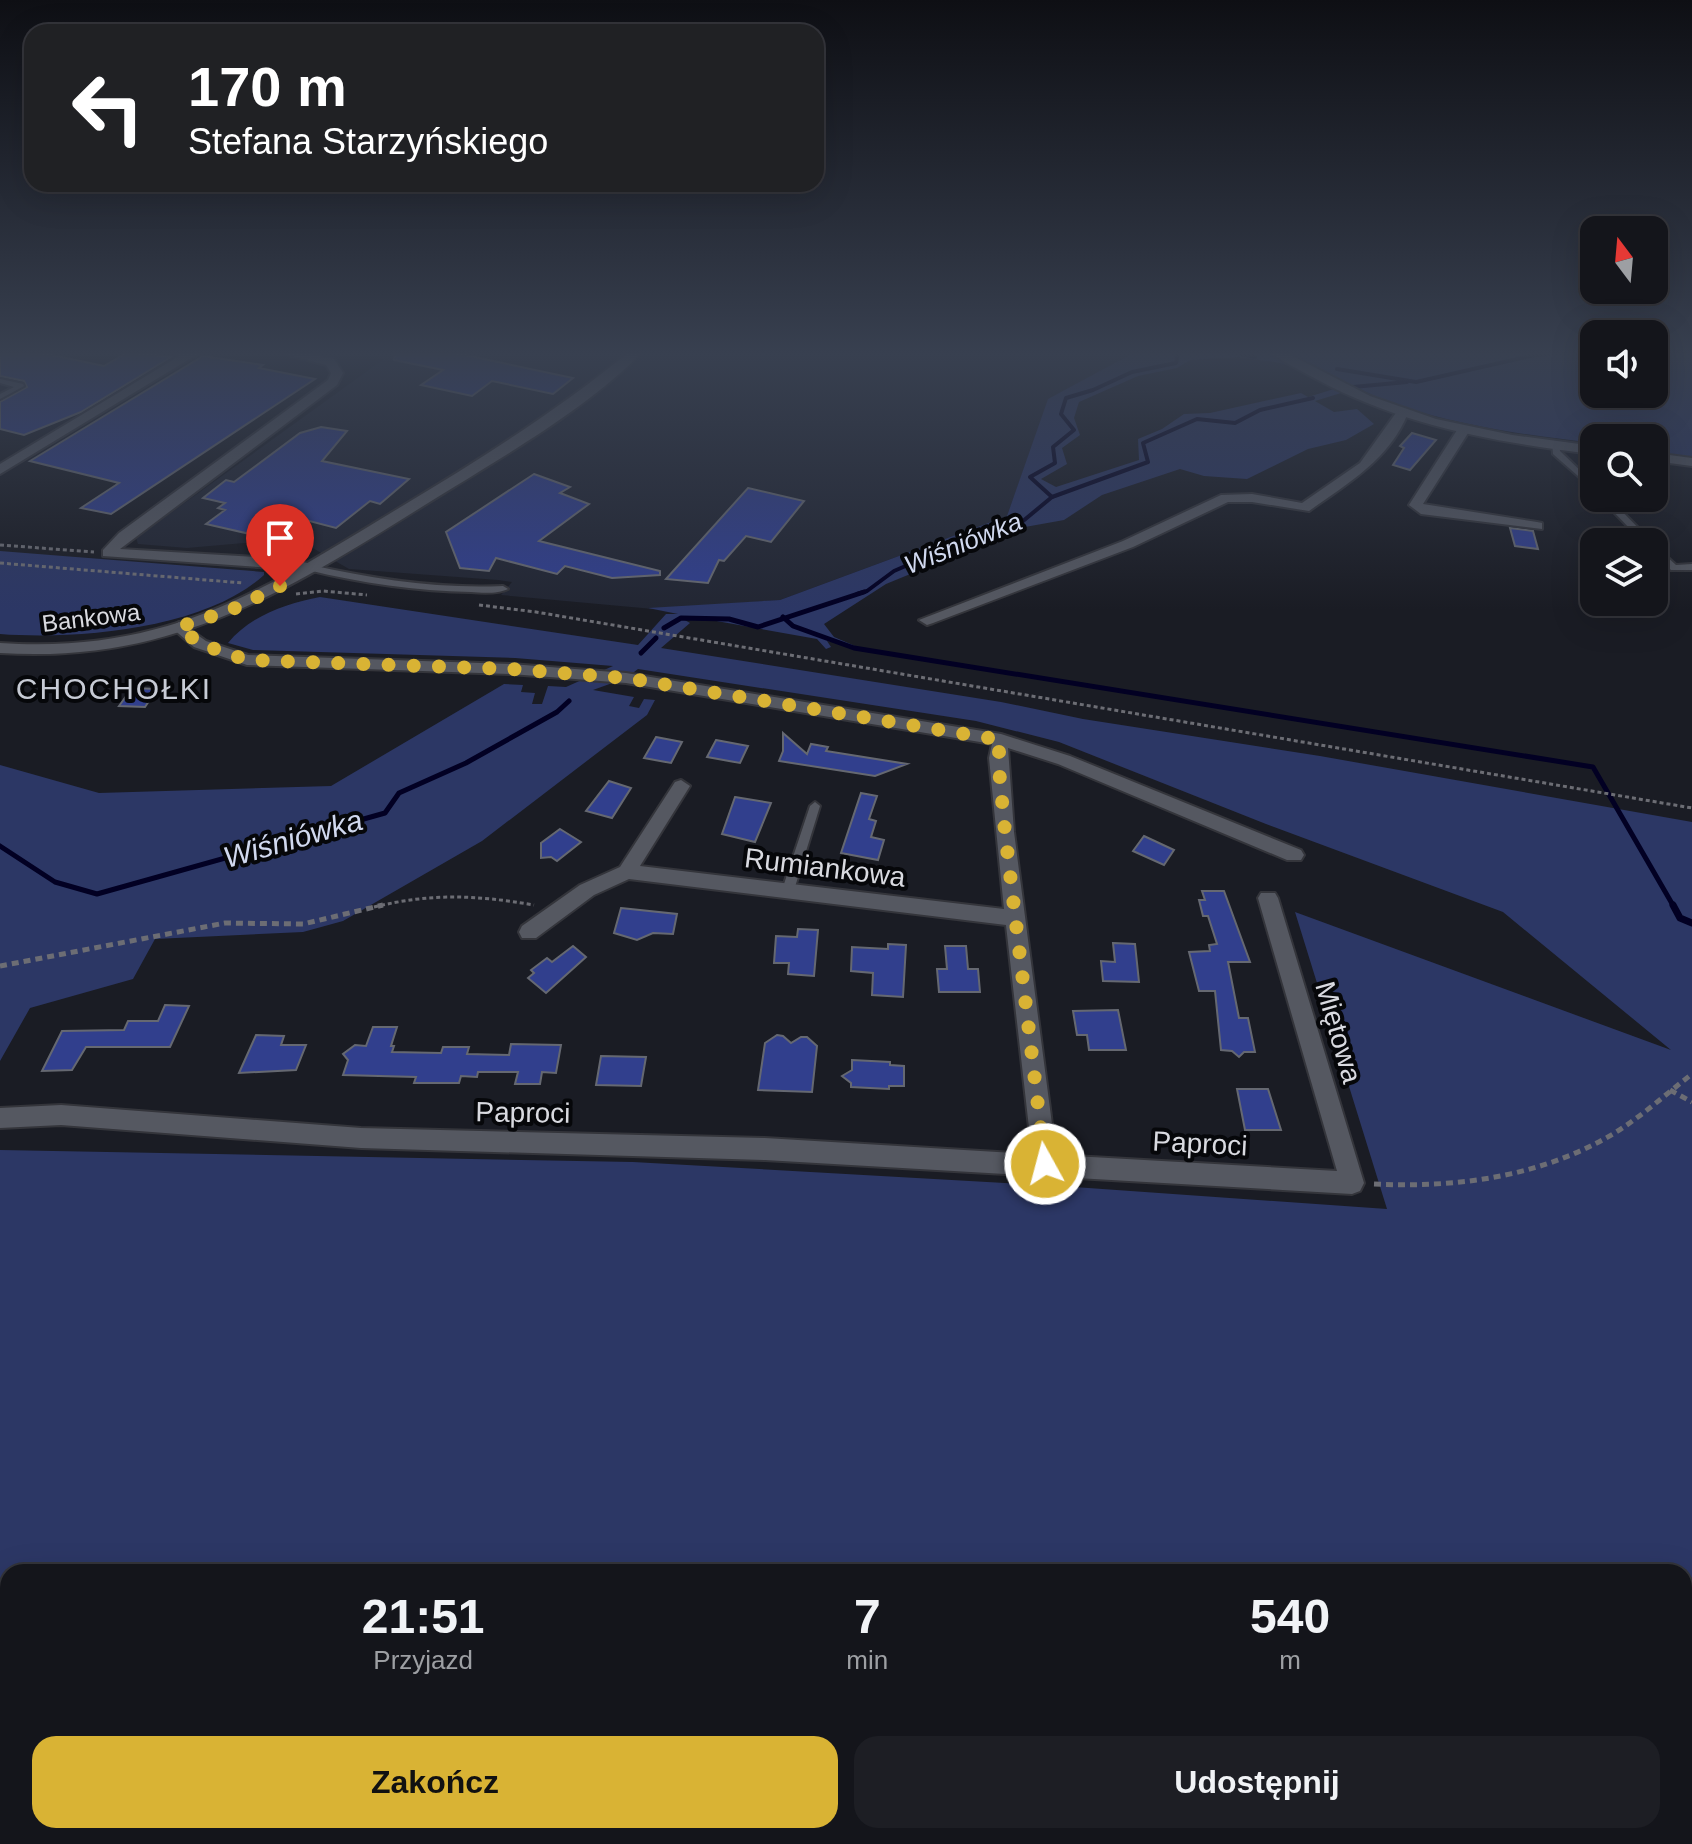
<!DOCTYPE html>
<html lang="pl">
<meta charset="utf-8">
<style>
:root{--surface:#14151b;--page:#1d1e24;--text:#f1f3f6;--muted:#9d9fa3;--line:#33343a;--accent:#d9b334}
body{margin:0;font-family:Helvetica,sans-serif;background:var(--page);color:var(--text);height:100vh;display:flex;flex-direction:column;font-size:30px;white-space:nowrap}
*{box-sizing:border-box;margin:0}
p{font-size:26px;color:var(--muted)}
.icon{flex:none;width:44px;height:44px;fill:none;stroke:currentColor;stroke-width:2;stroke-linecap:round;stroke-linejoin:round}
.map{position:relative;flex:1;overflow:hidden}
.sheet{position:absolute;left:0px;top:1564px;width:1692px;height:280px;display:flex;flex-direction:column;background:var(--surface);border-radius:24px 24px 0 0;box-shadow:0 8px 32px #0002,0 0 0 2px var(--line)}
.sheet>*{flex:none}
.top-card{position:absolute;left:24px;top:24px;width:800px;height:168px;border-radius:24px;box-shadow:0 8px 32px #0002,0 0 0 2px var(--line);background:#202124;color:#fff;overflow:hidden}
.needle{width:52px;rotate:344deg}
.tools{position:absolute;left:1580px;top:216px;display:grid;gap:16px}
.tools a{display:grid;place-items:center;width:88px;height:88px;border-radius:16px;background:var(--surface);box-shadow:0 8px 32px #0002,0 0 0 2px var(--line);font-size:40px}
.pin{position:absolute;display:grid;place-items:center;width:68px;height:68px;color:#fff;margin:-82px -34px;border-radius:50% 50% 50% 0;rotate:-45deg;box-shadow:0 0 8px #0007}
.pin .icon{rotate:45deg}
.me{position:absolute;width:88px;margin:-44px;rotate:353deg;stroke-linejoin:round;filter:drop-shadow(0 0 6px #0008)}
.turn{display:flex;align-items:center;gap:28px;height:168px;padding:0 32px;font-size:36px}
.turn .icon{width:104px;height:104px;stroke-width:2.5}
.turn b{display:block;font-size:56px;line-height:68px}
.eta{display:flex;justify-content:space-evenly;align-items:center;height:136px;text-align:center}
.eta b{font-size:48px;font-weight:800;line-height:56px}
.cta{display:flex;gap:16px;margin-top:auto;padding:16px 32px}
.cta a{flex:1;height:92px;border-radius:24px;background:var(--accent);color:#111;font-size:32px;font-weight:800;line-height:92px;text-align:center}
.cta a+a{background:var(--page);color:var(--text)}
.map>svg:first-child{display:block}
.built{fill:#222633}
.green{fill:#2c3765;fill-rule:evenodd}
.lines{fill:none;stroke-linecap:round;stroke-linejoin:round}
.stream-far2{stroke:#020023;stroke-width:4}
.stream-far1{stroke:#020023;stroke-width:5}
.stream{stroke:#020023;stroke-width:7}
.building{fill:#313f8d;stroke:#656871;stroke-width:2}
.lane-casing{stroke:#34353b;stroke-width:4}
.street-casing{stroke:#34353b;stroke-width:4}
.secondary-casing{stroke:#34353b;stroke-width:4}
.path-far1{stroke:#6c6d74;stroke-width:3;stroke-dasharray:4 3;stroke-linecap:butt}
.path{stroke:#6c6d74;stroke-width:5;stroke-dasharray:7 5;stroke-linecap:butt}
.lane{fill:#555861;fill-rule:evenodd}
.street{fill:#555861;fill-rule:evenodd}
.secondary{fill:#555861;fill-rule:evenodd}
.route{stroke:#d9b334;stroke-width:14;stroke-dasharray:0 25.2}
.labels{text-anchor:middle;stroke-width:8;stroke-linejoin:round;paint-order:stroke}
.far-street-label{font-size:24px;fill:#d9dae0;stroke:#06070a}
.far-water-label{font-size:26px;font-style:italic;fill:#d1d9ef;stroke:#06070a}
.street-label{font-size:28px;fill:#d9dae0;stroke:#06070a}
.neighbourhood-label{font-size:30px;letter-spacing:2px;fill:#c7cbd5;stroke:#06070a}
.water-label{font-size:30px;font-style:italic;fill:#d1d9ef;stroke:#06070a}
</style>
<div class="map">
<svg width="1692" height="1844" viewBox="0 0 1692 1844">
<rect width="100%" height="100%" fill="#1a1c24"/>
<polygon class="built" points="355,352 1135,352 1049,399 1007,516 780,600 653,609 501,595 512,582 498,580 349,569 311,547 244,543 187,548 138,544 136,538 384,359"/>
<g class="green">
<path d="M1135,352H1267L1279,359L1306,362L1290,352H1594V394H1654V352H1692V457L1654,452V438H1594V443C1528,435 1464,427 1401,406C1360,393 1329,368 1287,363L1295,368L1281,363L1238,357L1190,360L1177,368L1138,376L1079,402L1074,418L1080,435L1062,448L1067,464L1041,479L1056,487L1139,460L1138,439L1162,429L1184,414L1210,413L1301,393L1308,397L1347,385L1354,389L1315,401L1334,412L1357,409L1374,424L1346,440L1308,449L1247,479L1204,476L1180,469L1102,495L1064,520L1025,527L886,584L824,624L834,637L855,646L827,641L831,647L826,649L817,639L711,620L683,619L690,623L661,648L1001,702L1083,719L1320,756L1692,822V1844H0V1150L633,1162L1060,1186L1387,1209L1295,912L1671,1050L1503,912L1266,824L1059,742L976,721L638,669L626,678L593,690L634,697L629,706L639,708L644,699L655,700L647,715L482,841L343,921L303,932L155,939L133,979L30,1008L0,1061V765L99,793L331,786L504,684L523,685L521,692L535,693L532,704H542L548,686L566,687L613,666L515,658L253,650L228,643C250,616 287,603 320,597L638,645L666,614H678L648,608L780,600L1007,516L1048,399ZM8,1572H1684V1836H8Z"/>
<path d="M0,551L264,572V575C205,629 77,640 0,634Z"/>
</g>
<g class="lines">
<g class="stream-far2">
<polyline points="1231,352 1255,357"/>
<polyline points="1337,369 1416,382 1535,355 1570,352"/>
<polyline points="1353,387 1407,382"/>
<polyline points="1052,497 1148,462 1143,443 1197,419 1235,423 1260,410 1313,398"/>
<polyline points="857,594 867,591 894,571 981,533 1017,526 1052,497 1030,477 1055,463 1053,447 1074,430 1061,414 1066,398 1093,390 1132,372 1176,363 1178,352"/>
</g>
<g class="stream-far1">
<polyline points="783,617 793,626 854,648 1593,767 1674,907"/>
<polyline points="664,628 681,618 729,619 758,627 864,592"/>
<polyline points="641,653 656,638"/>
<polyline points="0,846 55,882 97,894 385,813 399,793 466,763 557,712 569,701"/>
</g>
<polyline class="stream" points="1673,905 1680,918 1692,923"/>
</g>
<g class="building">
<polygon points="0,352 42,353 104,366 128,352 171,357 81,412 24,435 0,429 0,402 27,387 24,381 0,376"/>
<polygon points="395,352 451,352 573,378 553,394 492,381 472,396 421,385 443,370 394,360"/>
<polygon points="203,356 263,365 259,368 315,379 111,514 81,508 119,483 30,461"/>
<polygon points="321,427 347,431 322,461 409,479 380,504 370,501 336,528 298,518 272,539 206,524 225,510 218,508 225,503 203,498 226,480 234,482 300,433"/>
<polygon points="1412,433 1436,440 1410,470 1393,465 1404,448 1400,446"/>
<polygon points="534,474 570,487 560,493 589,504 539,541 660,571 660,575 612,578 565,566 557,574 496,558 489,571 460,568 446,532"/>
<polygon points="748,488 804,501 771,542 746,536 724,561 719,560 708,583 666,579"/>
<polygon points="1510,528 1533,531 1538,549 1515,546"/>
<polygon points="132,688 157,689 145,707 119,706"/>
<polygon points="783,733 807,754 811,744 828,747 826,751 907,764 875,776 779,761 783,751"/>
<polygon points="656,737 682,742 671,763 644,758"/>
<polygon points="716,740 748,746 740,763 707,757"/>
<polygon points="609,781 631,788 612,818 586,811"/>
<polygon points="861,793 877,796 869,819 876,821 871,837 884,840 878,860 841,853"/>
<polygon points="735,797 771,803 755,842 722,834"/>
<polygon points="560,829 581,842 557,861 551,857 541,858 541,843"/>
<polygon points="1144,836 1174,850 1164,865 1133,851"/>
<polygon points="1202,891 1224,891 1250,962 1228,962 1239,1018 1248,1018 1255,1052 1244,1052 1239,1057 1232,1051 1221,1050 1215,991 1199,991 1189,952 1210,951 1209,945 1217,944 1208,916 1203,916 1199,900 1205,900"/>
<polygon points="621,908 677,914 673,934 653,933 637,940 614,933"/>
<polygon points="798,929 818,930 814,976 788,974 789,963 774,963 776,936 797,937"/>
<polygon points="1113,943 1135,944 1139,982 1103,981 1101,961 1115,962"/>
<polygon points="888,944 906,945 903,997 872,995 873,973 851,971 852,947 888,949"/>
<polygon points="573,946 586,957 546,993 528,978 534,973 531,970 547,958 552,962"/>
<polygon points="945,946 966,946 968,969 978,969 980,992 939,992 937,969 947,969"/>
<polygon points="165,1005 189,1006 170,1047 86,1047 72,1070 42,1071 62,1031 124,1030 128,1021 158,1021"/>
<polygon points="1118,1010 1126,1050 1089,1050 1087,1035 1077,1035 1073,1011"/>
<polygon points="373,1027 397,1027 391,1046 394,1046 392,1052 441,1053 443,1047 469,1047 467,1054 509,1055 511,1044 561,1045 556,1073 542,1072 540,1084 515,1084 518,1072 478,1072 477,1077 461,1076 459,1083 414,1083 416,1077 343,1075 348,1060 343,1054 355,1045 366,1046"/>
<polygon points="256,1035 284,1036 281,1045 306,1045 296,1070 239,1073"/>
<polygon points="777,1035 783,1036 791,1043 801,1037 807,1037 817,1046 812,1092 758,1090 765,1043"/>
<polygon points="601,1056 646,1057 641,1086 596,1085"/>
<polygon points="852,1060 890,1062 890,1065 904,1066 904,1086 889,1086 889,1089 851,1087 851,1083 842,1076 852,1070"/>
<polygon points="1237,1089 1268,1089 1281,1130 1245,1130"/>
</g>
<g class="lines">
<defs>
<g id="lane">
<polygon points="167,352 181,352 193,356 189,358"/>
<polygon points="0,379 23,384 24,386 0,399 0,394 14,387 0,383"/>
<polygon points="1552,443 1558,443 1560,451 1594,484 1594,490 1553,454"/>
<polygon points="1600,498 1609,498 1652,542 1643,542"/>
<polygon points="1654,545 1676,565 1692,564 1692,570 1671,570 1654,553"/>
<path d="M311,565C374,579 438,589 503,586L508,589C498,594 482,593 471,592C416,591 361,583 308,570V566Z"/>
<polygon points="815,802 820,806 794,890 792,893 784,893 782,890 810,806"/>
</g>
<g id="street">
<polygon points="186,352 201,352 0,474 0,464"/>
<polygon points="278,352 301,352 334,359 343,373 337,385 120,549 290,559 316,565 316,571 103,556 103,550 119,533 328,380 331,373 326,365"/>
<path d="M1398,410L1408,413C1390,459 1347,484 1309,511L1252,502H1228L1133,547L933,623L927,625L919,620L1123,541L1221,495L1252,494L1302,503L1360,463Z"/>
<polygon points="1464,426 1470,430 1423,504 1537,522 1542,523 1542,529 1421,514 1409,505 1459,427"/>
<polygon points="179,622 206,641 248,655 511,664 626,673 1001,734 1070,756 1301,850 1304,855 1301,860 1287,860 1058,764 1008,748 1014,832 1056,1155 1337,1171 1258,898 1261,893 1275,893 1278,898 1364,1183 1360,1191 1352,1194 765,1160 361,1148 61,1125 0,1128 0,1108 61,1105 361,1128 765,1138 1032,1154 1006,925 629,879 594,895 536,938 522,938 519,932 522,926 580,885 620,867 675,782 681,780 690,786 640,866 1004,909 989,758 992,744 626,683 511,674 247,665 194,647 171,627"/>
</g>
<g id="secondary">
<path d="M629,352H642C594,403 514,450 454,487C304,579 186,665 0,653V643C171,654 265,589 404,505C482,458 558,410 629,352Z"/>
<path d="M1270,352H1285L1370,396L1436,419L1512,435L1594,446V454C1498,443 1404,426 1318,380C1302,371 1284,363 1270,352Z"/>
<polygon points="1654,453 1692,458 1692,466 1654,461"/>
</g>
</defs>
<use href="#lane" class="lane-casing"/>
<use href="#street" class="street-casing"/>
<use href="#secondary" class="secondary-casing"/>
<g class="path-far1">
<polyline points="0,545 94,552"/>
<polyline points="0,563 243,583"/>
<polyline points="296,594 323,591 367,595"/>
<polyline points="479,605 536,612 1692,808"/>
<path d="M374,907C432,893 475,895 534,905"/>
</g>
<g class="path">
<polyline points="0,966 225,923 303,924 383,905"/>
<polyline points="1670,1090 1692,1102"/>
<path d="M1374,1184C1457,1188 1540,1177 1613,1134C1641,1117 1666,1094 1692,1074"/>
</g>
<use href="#lane" class="lane"/>
<use href="#street" class="street"/>
<use href="#secondary" class="secondary"/>
</g>
<linearGradient id="sky" x2="0" y2="1"><stop stop-color="#0e0f14"/><stop offset="0.58" stop-color="#384050"/><stop offset="1" stop-color="#384050" stop-opacity="0"/></linearGradient>
<rect width="1692" height="610" fill="url(#sky)"/>
<g class="lines">
<polyline class="route" points="280,586 231,610 179,627 200,644 247,660 511,669 626,678 1001,740 998,758 1005,832 1045,1164"/>
</g>
<g class="labels">
<g class="far-street-label">
<text transform="translate(91 618) rotate(-7)" y="8">Bankowa</text>
</g>
<g class="far-water-label">
<text transform="translate(963 543) rotate(-22)" y="9">Wiśniówka</text>
</g>
<g class="street-label">
<text transform="translate(825 867) rotate(7)" y="10">Rumiankowa</text>
<text transform="translate(1339 1032) rotate(74)" y="10">Miętowa</text>
<text transform="translate(523 1112) rotate(1)" y="10">Paproci</text>
<text transform="translate(1200 1143) rotate(3)" y="10">Paproci</text>
</g>
<g class="neighbourhood-label">
<text x="114" y="699">CHOCHOŁKI</text>
</g>
<g class="water-label">
<text transform="translate(293 839) rotate(-16)" y="10">Wiśniówka</text>
</g>
</g>
</svg>
<div class="tools">
<a><svg class="needle" viewBox="-14 -14 28 28"><path d="M0-13l5 13h-10z" fill="#e53935"/><path d="M0 13l5-13h-10z" fill="#9d9fa3"/></svg></a>
<a><svg class="icon" aria-label="sound" viewBox="0 0 24 24"><path d="M4 9h4l5-4v14l-5-4H4zM17 9q2 3 0 6"/></svg></a>
<a><svg class="icon" aria-label="search" viewBox="0 0 24 24"><circle cx="10" cy="10" r="6"/><path d="M15 15l6 6"/></svg></a>
<a><svg class="icon" aria-label="layers" viewBox="0 0 24 24"><path d="M12 4l9 5-9 5-9-5zM3 14l9 5 9-5"/></svg></a>
</div>
<div class="pin" style="left:280px;top:586px;background:#d93025"><svg class="icon" aria-label="arrive" viewBox="0 0 24 24"><path d="M6 21V4h12l-3 4 3 4H6"/></svg></div>
<svg class="me" style="left:1045px;top:1164px" viewBox="-20 -20 40 40"><circle r="17" fill="#d9b334" stroke="#fff" stroke-width="3"/><path d="M0-11L8 9 0 5-8 9z" fill="#fff"/></svg>
<div class="top-card">
<div class="turn"><svg class="icon" aria-label="left" viewBox="0 0 24 24"><path d="M17 20v-9H6M10 6l-5 5 5 5"/></svg><div><b>170 m</b>Stefana Starzyńskiego</div></div>
</div>
<section class="sheet">
<div class="eta">
<div><b>21:51</b><p>Przyjazd</p></div>
<div><b>7</b><p>min</p></div>
<div><b>540</b><p>m</p></div>
</div>
<div class="cta"><a>Zakończ</a><a>Udostępnij</a></div>
</section>
</div>
